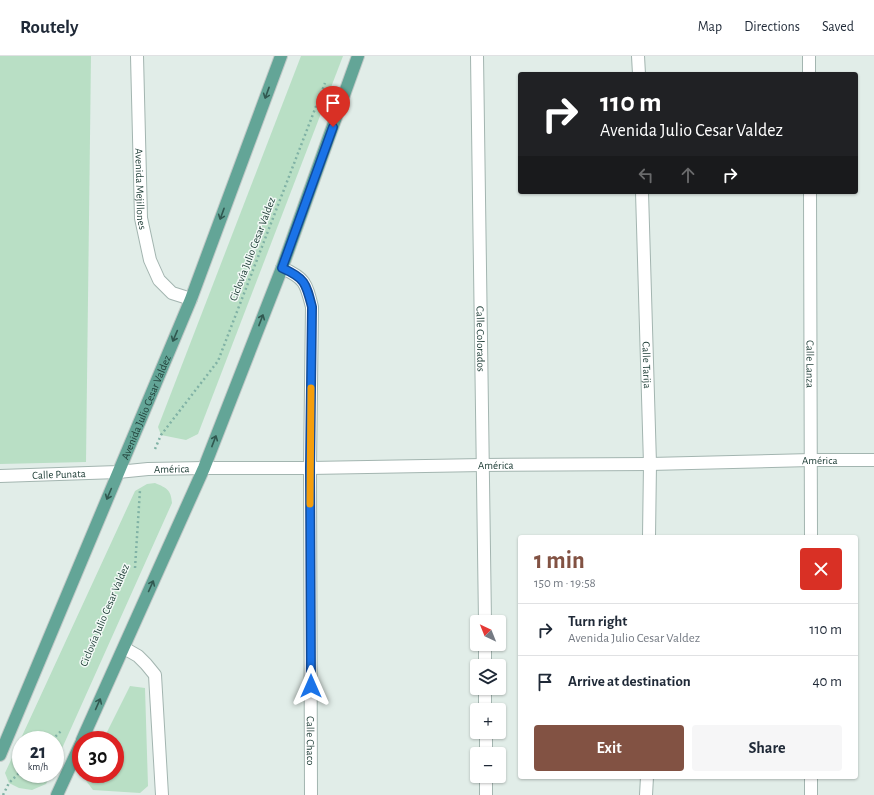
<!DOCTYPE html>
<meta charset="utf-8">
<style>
:root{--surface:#fff;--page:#f6f6f7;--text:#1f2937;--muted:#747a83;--line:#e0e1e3;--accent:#825243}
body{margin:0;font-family:"Alegreya Sans",sans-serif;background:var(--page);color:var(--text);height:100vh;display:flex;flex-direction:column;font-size:15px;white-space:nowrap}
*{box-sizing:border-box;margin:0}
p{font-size:13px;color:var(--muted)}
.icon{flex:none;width:22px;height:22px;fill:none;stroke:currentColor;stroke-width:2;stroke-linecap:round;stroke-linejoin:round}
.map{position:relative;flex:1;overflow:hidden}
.panel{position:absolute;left:518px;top:479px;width:340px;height:244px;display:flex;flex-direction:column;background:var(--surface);border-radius:4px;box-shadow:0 1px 3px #0004}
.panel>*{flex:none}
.guide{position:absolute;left:518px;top:16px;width:340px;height:122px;border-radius:4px;box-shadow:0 1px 3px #0004;background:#202124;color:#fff;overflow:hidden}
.needle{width:26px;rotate:317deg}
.fabs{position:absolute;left:470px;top:559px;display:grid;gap:8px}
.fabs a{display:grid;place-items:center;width:36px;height:36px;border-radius:4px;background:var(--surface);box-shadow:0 1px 3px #0004;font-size:20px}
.speed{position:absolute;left:12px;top:675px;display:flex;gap:8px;font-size:20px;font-weight:700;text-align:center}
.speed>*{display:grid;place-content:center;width:52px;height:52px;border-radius:50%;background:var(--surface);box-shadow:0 1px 3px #0004;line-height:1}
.speed small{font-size:10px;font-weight:400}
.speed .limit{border:6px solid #d22;background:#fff;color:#111}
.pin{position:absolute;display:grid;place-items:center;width:34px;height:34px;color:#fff;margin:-41px -17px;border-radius:50% 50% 50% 0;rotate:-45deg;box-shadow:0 0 4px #0007}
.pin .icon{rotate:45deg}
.me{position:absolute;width:44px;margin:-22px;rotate:0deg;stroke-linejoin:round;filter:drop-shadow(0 0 3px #0008)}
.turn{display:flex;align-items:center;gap:14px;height:84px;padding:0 16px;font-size:18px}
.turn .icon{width:52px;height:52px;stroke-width:2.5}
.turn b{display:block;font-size:28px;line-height:34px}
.lanes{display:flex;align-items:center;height:38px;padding:0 16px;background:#0003;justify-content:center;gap:20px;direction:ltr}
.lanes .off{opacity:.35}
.round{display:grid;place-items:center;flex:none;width:42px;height:42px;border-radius:4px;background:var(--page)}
.overview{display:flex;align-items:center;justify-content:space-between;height:68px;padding:0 16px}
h1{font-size:24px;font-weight:600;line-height:30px;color:var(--accent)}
.cta{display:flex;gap:8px;margin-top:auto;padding:8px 16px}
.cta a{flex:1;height:46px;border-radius:4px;background:var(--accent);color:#fff;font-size:16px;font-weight:600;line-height:46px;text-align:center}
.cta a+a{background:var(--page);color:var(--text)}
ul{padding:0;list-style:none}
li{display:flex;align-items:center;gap:12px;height:52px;padding:0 16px;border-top:1px solid var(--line)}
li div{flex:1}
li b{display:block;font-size:15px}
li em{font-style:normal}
header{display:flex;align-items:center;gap:24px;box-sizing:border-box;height:56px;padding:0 20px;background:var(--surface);border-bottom:1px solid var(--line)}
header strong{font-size:19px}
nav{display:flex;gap:22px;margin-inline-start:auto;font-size:14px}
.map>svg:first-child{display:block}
.green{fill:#b9dfc5}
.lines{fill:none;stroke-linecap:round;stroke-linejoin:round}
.minor-casing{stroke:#a3b5b0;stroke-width:14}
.major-casing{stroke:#c1c9c7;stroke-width:14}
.path{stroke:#80b2a5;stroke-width:2.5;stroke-dasharray:2 3;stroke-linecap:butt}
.minor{stroke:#fff;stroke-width:12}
.major{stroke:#63a597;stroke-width:12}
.oneway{stroke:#315850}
.route-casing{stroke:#114b97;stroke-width:10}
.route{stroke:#1a73e8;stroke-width:7}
.slow{stroke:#f59e0b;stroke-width:7}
.labels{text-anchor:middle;stroke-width:3;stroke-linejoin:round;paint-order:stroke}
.street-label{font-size:11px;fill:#203f38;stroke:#f2f9f6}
</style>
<header>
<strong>Routely</strong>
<nav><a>Map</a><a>Directions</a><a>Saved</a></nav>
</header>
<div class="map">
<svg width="874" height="739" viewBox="0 0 874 739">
<rect width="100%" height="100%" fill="#e1ede8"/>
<g class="green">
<polygon points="0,0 91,0 86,406 0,408"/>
<polygon points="301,0 343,0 198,378 186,384 161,379 158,371"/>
<path d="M155,427C167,432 171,434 172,447L55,708V684H21V718H51L46,728L32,734L19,732L9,727L5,717L135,435L147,428Z"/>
<polygon points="130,630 145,632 148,730 140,737 93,734 84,722 86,718 115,718 115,684 103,684"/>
</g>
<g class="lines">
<defs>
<g id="minor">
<path id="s1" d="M137,0L141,162L150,204L159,224L172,237L191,243"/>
<path id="s2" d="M477,0L485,566"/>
<polyline points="638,0 639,18"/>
<polyline points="809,0 809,18"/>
<path id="s3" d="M642,136L650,408L649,481"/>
<path id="s4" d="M810,136L811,481"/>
<path id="s5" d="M282,212C305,222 306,227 312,251L310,412L311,739"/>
<path id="s6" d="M0,420L118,416L148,413L204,412H310L483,409L650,408L811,404H874"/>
<polyline points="485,588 485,610"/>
<polyline points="124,592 138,600 146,608 155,619 162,739"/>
<polyline points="485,632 485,654"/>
<polyline points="486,676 486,698"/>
<polyline points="486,720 486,739"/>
<polyline points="811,721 811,739"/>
<polyline points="646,739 647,721"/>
</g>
<g id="major">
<polyline points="82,684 204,412 282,212 358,0"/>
<path id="s7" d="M0,699L191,243L281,0"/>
<polyline points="57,739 81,687"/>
</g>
</defs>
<use href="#minor" class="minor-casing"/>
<use href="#major" class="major-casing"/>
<g class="path">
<polyline points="155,393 161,379 218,305 325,27"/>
<polyline points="135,512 140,434"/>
<polyline points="52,684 62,674"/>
<polyline points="3,739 9,727 21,715"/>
</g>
<use href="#minor" class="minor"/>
<use href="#major" class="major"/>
</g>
<defs><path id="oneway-shaft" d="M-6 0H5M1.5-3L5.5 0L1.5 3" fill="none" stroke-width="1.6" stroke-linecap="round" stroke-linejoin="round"/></defs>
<g class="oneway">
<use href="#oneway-shaft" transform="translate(267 37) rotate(110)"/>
<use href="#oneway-shaft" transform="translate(222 158) rotate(110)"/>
<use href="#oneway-shaft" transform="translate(261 264) rotate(-69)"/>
<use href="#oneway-shaft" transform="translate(175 280) rotate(113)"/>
<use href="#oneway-shaft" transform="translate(214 385) rotate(-69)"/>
<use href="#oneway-shaft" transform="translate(109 438) rotate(113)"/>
<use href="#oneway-shaft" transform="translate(151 530) rotate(-66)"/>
<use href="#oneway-shaft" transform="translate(98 648) rotate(-66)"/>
</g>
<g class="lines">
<defs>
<path id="route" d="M311,630L310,412L312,251C306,227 305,222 282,212L333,71"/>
</defs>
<use href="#route" class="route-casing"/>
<use href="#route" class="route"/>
<polyline class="slow" points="310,448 311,332"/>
</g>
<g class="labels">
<g class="street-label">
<text dy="4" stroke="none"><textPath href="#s1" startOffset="133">Avenida Mejillones</textPath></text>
<text transform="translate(252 193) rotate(-69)" y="4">Ciclovía Julio Cesar Valdez</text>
<text dy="4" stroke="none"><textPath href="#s2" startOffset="283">Calle Colorados</textPath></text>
<text dy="4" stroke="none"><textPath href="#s3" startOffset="173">Calle Tarija</textPath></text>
<text dy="4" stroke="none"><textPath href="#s4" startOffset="172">Calle Lanza</textPath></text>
<text dy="4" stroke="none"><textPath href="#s7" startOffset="377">Avenida Julio Cesar Valdez</textPath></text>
<text dy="4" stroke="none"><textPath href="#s6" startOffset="820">América</textPath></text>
<text dy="4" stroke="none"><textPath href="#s6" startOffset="496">América</textPath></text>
<text dy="4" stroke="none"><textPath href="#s6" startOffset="172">América</textPath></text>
<text dy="4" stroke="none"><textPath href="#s6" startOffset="59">Calle Punata</textPath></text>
<text transform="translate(104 559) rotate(-67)" y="4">Ciclovía Julio Cesar Valdez</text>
<text dy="4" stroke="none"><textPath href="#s5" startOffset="486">Calle Chaco</textPath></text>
</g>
</g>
</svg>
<div class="fabs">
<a><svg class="needle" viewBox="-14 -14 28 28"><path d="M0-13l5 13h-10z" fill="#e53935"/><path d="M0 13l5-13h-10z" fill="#747a83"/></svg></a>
<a><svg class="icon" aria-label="layers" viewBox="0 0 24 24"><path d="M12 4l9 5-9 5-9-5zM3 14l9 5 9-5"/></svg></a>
<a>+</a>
<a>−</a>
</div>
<div class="speed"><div>21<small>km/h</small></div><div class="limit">30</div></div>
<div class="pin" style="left:333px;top:71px;background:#d93025"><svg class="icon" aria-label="arrive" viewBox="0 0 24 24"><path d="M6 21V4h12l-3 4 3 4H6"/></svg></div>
<svg class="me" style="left:311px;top:630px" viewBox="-20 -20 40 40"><path d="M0-17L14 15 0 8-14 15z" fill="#1a73e8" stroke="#fff" stroke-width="4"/></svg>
<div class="guide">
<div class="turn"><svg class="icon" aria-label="right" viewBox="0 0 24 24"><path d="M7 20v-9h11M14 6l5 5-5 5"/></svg><div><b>110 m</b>Avenida Julio Cesar Valdez</div></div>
<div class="lanes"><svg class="icon off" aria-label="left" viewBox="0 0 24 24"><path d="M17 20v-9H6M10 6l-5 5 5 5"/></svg><svg class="icon off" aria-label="ahead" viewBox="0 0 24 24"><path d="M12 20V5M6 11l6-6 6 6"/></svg><svg class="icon" aria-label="right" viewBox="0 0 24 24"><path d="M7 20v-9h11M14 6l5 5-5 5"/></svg></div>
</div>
<section class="panel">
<div class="overview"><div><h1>1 min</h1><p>150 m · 19:58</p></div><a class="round" style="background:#d93025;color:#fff"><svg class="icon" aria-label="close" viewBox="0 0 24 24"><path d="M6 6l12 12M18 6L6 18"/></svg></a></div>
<ul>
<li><svg class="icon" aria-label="right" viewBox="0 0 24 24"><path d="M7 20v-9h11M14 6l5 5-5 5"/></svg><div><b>Turn right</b><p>Avenida Julio Cesar Valdez</p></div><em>110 m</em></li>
<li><svg class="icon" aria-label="arrive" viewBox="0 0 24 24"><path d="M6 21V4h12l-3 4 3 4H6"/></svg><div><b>Arrive at destination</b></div><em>40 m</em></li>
</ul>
<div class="cta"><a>Exit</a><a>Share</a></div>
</section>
</div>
